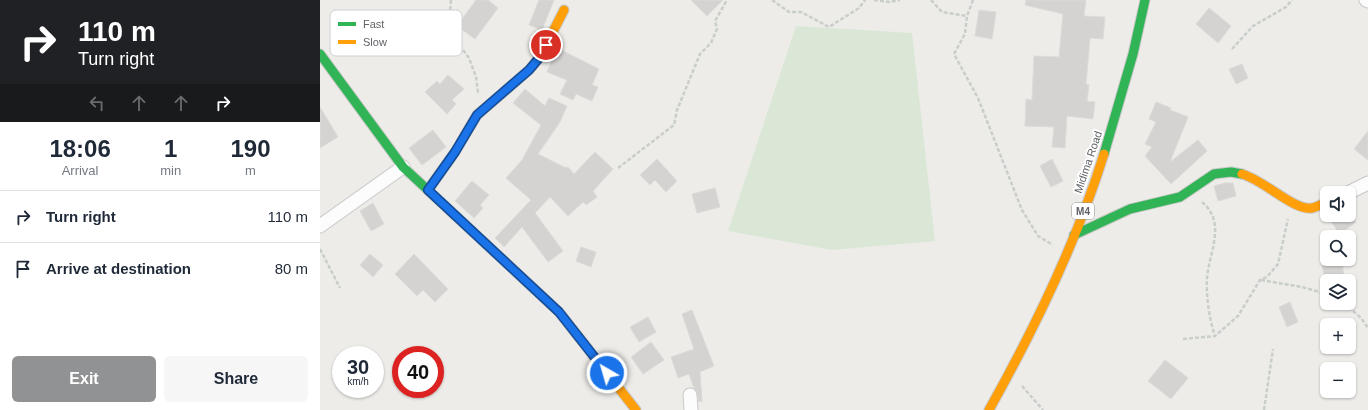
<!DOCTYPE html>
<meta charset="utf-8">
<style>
:root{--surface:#fff;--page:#f6f6f7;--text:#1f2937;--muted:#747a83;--line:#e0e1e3;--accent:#919294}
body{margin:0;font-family:Arial,sans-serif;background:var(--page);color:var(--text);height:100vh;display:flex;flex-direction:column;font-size:15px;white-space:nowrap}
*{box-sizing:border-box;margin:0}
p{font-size:13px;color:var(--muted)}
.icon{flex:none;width:22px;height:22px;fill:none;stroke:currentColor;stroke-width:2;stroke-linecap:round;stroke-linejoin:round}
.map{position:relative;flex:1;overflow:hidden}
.details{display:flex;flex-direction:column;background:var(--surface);width:320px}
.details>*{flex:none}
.top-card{background:#202124;color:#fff;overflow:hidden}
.tools{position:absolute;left:1000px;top:186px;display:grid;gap:8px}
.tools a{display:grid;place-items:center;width:36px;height:36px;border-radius:6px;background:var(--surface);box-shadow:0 1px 3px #0004;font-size:20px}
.speed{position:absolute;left:12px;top:346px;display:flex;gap:8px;font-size:20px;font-weight:700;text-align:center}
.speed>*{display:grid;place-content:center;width:52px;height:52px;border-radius:50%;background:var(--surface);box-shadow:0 1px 3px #0004;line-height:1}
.speed small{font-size:10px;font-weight:400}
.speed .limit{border:6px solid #d22;background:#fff;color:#111}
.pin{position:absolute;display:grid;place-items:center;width:34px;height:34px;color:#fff;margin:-17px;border:2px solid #fff;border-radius:50%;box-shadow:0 1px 4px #0007}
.me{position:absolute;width:44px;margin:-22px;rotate:322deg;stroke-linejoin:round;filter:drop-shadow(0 0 3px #0008)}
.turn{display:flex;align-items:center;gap:14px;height:84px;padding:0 12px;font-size:18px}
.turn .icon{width:52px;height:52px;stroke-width:2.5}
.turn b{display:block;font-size:28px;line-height:34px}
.lanes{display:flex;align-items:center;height:38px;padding:0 12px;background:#0003;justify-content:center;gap:20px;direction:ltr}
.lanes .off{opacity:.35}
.eta{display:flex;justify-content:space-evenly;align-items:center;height:68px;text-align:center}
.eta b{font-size:24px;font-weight:700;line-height:28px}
.primary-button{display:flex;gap:8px;margin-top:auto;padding:8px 12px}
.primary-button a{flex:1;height:46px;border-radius:6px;background:var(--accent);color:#fff;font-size:16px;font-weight:700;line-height:46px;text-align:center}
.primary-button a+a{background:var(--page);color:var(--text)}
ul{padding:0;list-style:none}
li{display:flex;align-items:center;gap:12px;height:52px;padding:0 12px;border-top:1px solid var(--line)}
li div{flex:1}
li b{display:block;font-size:15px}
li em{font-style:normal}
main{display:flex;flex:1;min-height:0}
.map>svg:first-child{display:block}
.green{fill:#dae7d6}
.building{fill:#d4d3d2;stroke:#dcdbd8}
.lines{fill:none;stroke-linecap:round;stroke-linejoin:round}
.street-casing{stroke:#c8c8c8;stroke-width:15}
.fast-casing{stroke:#c8c8c8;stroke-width:11}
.slow-casing{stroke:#c8c8c8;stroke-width:11}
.path{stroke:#cacecb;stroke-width:2.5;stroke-dasharray:4 2;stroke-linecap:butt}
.street{stroke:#fcfcfc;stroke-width:13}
.fast{stroke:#30b455;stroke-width:9}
.slow{stroke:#ff9f0a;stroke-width:9}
.route-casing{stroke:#114b97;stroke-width:10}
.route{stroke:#1a73e8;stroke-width:7}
.labels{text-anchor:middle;stroke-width:4;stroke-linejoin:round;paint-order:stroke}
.shield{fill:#fff;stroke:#8f9194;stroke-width:1}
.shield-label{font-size:10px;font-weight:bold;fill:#5f6266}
.street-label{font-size:11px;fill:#5f6266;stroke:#fff}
.key{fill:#fff;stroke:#cfd0d1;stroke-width:1}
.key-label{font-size:11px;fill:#5f6266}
</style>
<main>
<section class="details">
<div class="top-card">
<div class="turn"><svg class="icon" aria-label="right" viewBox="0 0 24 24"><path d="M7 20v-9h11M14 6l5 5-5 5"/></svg><div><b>110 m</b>Turn right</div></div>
<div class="lanes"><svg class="icon off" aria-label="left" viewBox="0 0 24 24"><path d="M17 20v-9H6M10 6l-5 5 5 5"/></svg><svg class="icon off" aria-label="ahead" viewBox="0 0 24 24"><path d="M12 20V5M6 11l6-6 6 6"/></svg><svg class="icon off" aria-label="ahead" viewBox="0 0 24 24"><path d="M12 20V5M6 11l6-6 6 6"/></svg><svg class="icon" aria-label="right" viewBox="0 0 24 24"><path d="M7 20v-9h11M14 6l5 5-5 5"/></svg></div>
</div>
<div class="eta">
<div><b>18:06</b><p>Arrival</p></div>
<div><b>1</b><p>min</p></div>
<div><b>190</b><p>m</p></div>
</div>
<ul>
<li><svg class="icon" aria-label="right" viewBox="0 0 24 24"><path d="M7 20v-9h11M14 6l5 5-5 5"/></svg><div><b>Turn right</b></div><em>110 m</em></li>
<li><svg class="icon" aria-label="arrive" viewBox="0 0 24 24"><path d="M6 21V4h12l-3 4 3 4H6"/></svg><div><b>Arrive at destination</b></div><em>80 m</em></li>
</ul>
<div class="primary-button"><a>Exit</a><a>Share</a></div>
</section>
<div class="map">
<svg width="1048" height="410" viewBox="0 0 1048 410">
<rect width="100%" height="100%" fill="#edece9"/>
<polygon class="green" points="476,26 592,33 615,241 512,250 408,231"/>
<g class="building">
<polygon points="156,0 168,0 178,8 155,39 137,26"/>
<polygon points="219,0 234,0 222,30 209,25"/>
<polygon points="371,0 403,0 387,16"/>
<polygon points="706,0 766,0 764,16 785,17 783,39 770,38 766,84 769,85 767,101 775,102 773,119 747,116 745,148 732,147 734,127 705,126 706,99 712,100 714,56 739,57 743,14 705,5"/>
<polygon points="889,8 911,26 898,43 876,24"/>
<polygon points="659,10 676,12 672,39 655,36"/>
<polygon points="237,48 279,69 272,85 278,87 272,101 256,94 253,100 240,94 247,80 227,72"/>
<polygon points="922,64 928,78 916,84 909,69"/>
<polygon points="128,75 144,89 132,100 136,104 127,114 105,92 117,81 120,84"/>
<polygon points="205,89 225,106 229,98 247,106 240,122 218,154 246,168 248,167 254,174 275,152 293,169 273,191 277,197 266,205 263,202 248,216 230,197 215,213 243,251 228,262 202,227 184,247 175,238 211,200 186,178 202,160 221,125 193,103"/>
<polygon points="836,102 851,108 850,110 868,117 850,162 878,140 887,151 851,184 825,156 832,147 825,144 836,122 829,119"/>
<polygon points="0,107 18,137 0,148"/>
<polygon points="113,130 126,147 102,165 89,148"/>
<polygon points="1048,131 1048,160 1034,149"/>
<polygon points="337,159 357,181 346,192 335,180 330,185 320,175"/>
<polygon points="732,159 743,181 731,187 720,166"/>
<polygon points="152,181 169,195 160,205 163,208 154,218 135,201"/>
<polygon points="905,183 913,183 916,196 898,201 894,186"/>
<polygon points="395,188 400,207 377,213 372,194"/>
<polygon points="53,203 64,224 51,231 40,211"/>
<polygon points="1006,215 1030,215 1036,222 1020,234"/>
<polygon points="261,247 276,252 271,267 256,261"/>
<polygon points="50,254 63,265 53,277 40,265"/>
<polygon points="94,254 128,289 115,302 103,290 97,296 75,274"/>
<polygon points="1001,259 1022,259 1024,278 1005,281"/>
<polygon points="970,302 978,322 967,327 959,307"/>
<polygon points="372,310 394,366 380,372 382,401 379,402 377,391 374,388 369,374 358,378 351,357 374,349 362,314"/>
<polygon points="328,317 336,332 319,342 310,327"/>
<polygon points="331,342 344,360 323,374 311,357"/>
<polygon points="845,360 868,378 851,399 828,381"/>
</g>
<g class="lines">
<defs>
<g id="street">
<polyline points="1046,0 1048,1"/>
<polyline points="1028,193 1048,183"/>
<polyline points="0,226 83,167"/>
<polyline points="370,395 371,410"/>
</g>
<g id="fast">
<polyline points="0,54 83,167 166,244"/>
<polyline points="784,154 813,54 825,0"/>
<polyline points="754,235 810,209 860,197 894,174 911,172 922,174"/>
</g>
<g id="slow">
<path d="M922,174C944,180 974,211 992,208C997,207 1002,204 1007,202"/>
<polyline points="108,190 135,152 157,115 209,70 220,57 244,10"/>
<polyline points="166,244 239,312 316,410"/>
<path d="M669,410C715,328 756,244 784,154"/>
</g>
</defs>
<use href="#street" class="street-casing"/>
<use href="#fast" class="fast-casing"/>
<use href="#slow" class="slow-casing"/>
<g class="path">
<polyline points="131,0 129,22 132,35 149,58 156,77 158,93"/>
<polyline points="452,0 469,12 481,12 509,27 539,8 545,0"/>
<polyline points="554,0 569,2 580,0"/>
<polyline points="611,0 622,12 647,16"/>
<polyline points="653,0 647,16 645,34 634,54 658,98 702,210 718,236 733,245"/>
<polyline points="912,49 933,26 966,7 972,0"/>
<polyline points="298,168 354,125 357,110 380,54 391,43 397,29 395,21 407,0"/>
<path d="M882,202C907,223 889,252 887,278C886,296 889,318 895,336"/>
<polyline points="0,249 20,288"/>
<polyline points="941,280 982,287 1007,294"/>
<polyline points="1024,303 1041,318 1048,328"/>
<polyline points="863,339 895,336 918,316 940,280 947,277 958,264 968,219"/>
<polyline points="702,386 723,410"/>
<polyline points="944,410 953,349"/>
</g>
<use href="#street" class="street"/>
<use href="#fast" class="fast"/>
<use href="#slow" class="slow"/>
</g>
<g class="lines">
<defs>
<polyline id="route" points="226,45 220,57 209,70 157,115 135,152 108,190 239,312 287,373"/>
</defs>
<use href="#route" class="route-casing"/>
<use href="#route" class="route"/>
</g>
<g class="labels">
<rect class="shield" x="752" y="203" width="22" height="16" rx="3"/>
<g class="shield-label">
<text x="763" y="215">M4</text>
</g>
<g class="street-label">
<text transform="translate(768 162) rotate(-71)" y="4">Midima Road</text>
</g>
</g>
<rect x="10" y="10" width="132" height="46" rx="6" class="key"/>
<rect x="18" y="22" width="18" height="4" fill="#30b455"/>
<rect x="18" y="40" width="18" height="4" fill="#ff9f0a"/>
<g class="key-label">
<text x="43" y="28">Fast</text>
<text x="43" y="46">Slow</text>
</g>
</svg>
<div class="tools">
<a><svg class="icon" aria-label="sound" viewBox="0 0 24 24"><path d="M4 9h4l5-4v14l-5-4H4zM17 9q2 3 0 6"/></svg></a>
<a><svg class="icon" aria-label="search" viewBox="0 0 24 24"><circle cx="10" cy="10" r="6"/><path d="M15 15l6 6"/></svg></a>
<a><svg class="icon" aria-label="layers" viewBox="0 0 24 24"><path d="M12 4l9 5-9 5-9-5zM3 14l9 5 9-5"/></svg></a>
<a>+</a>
<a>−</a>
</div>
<div class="speed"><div>30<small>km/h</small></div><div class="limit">40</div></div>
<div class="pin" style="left:226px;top:45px;background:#d93025"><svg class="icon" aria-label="arrive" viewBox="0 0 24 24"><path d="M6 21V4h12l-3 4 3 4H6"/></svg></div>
<svg class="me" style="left:287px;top:373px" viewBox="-20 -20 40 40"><circle r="17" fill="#1a73e8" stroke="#fff" stroke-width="3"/><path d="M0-11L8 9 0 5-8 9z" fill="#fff"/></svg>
</div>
</main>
